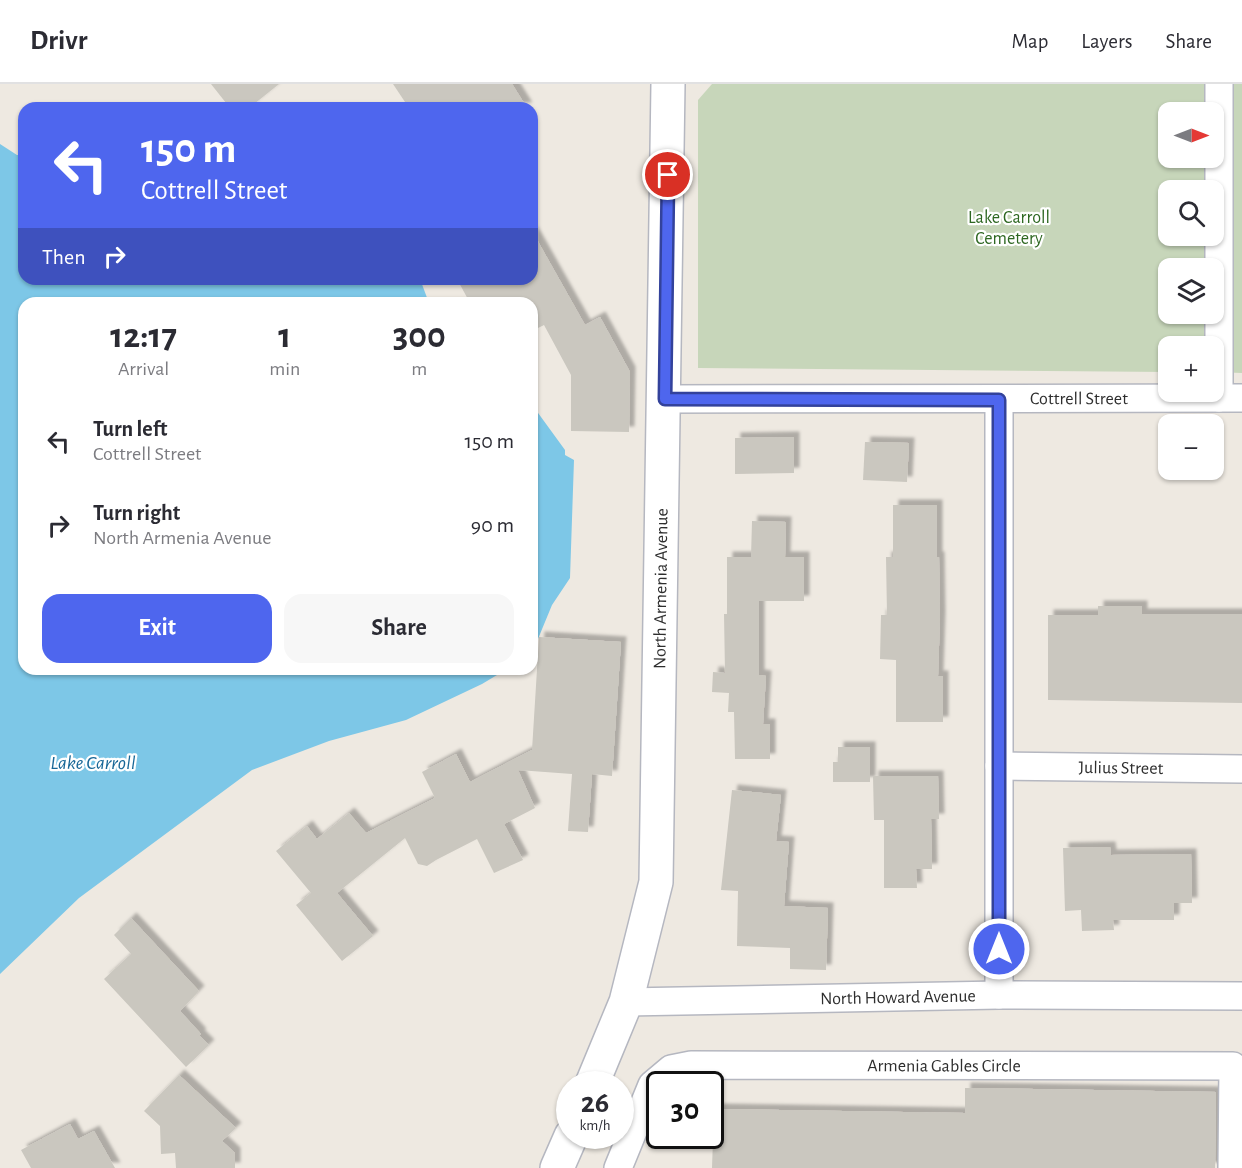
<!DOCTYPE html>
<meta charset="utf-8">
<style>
:root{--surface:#fff;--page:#f7f7f7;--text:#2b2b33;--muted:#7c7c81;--line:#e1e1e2;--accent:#4e66ee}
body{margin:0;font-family:"Alegreya Sans",sans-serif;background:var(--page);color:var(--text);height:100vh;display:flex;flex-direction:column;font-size:22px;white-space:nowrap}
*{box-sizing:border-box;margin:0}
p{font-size:20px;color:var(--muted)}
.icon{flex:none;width:33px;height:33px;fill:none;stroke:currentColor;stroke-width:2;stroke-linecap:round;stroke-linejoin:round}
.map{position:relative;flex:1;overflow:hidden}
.drawer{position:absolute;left:18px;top:213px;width:520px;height:378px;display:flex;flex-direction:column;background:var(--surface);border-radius:18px;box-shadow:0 2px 4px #0004}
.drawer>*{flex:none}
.hud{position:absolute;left:18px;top:18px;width:520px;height:183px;border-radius:18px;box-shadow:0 2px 4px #0004;background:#4e66ee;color:#fff;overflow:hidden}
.needle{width:39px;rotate:90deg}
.tools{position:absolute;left:1158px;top:18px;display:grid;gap:12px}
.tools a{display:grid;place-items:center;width:66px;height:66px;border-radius:12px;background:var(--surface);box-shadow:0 2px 4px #0004;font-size:30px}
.speed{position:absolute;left:556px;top:987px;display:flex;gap:12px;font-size:30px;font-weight:700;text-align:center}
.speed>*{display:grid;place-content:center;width:78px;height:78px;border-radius:50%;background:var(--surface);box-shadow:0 2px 4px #0004;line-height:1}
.speed small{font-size:15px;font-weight:400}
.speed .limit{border:3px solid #111;border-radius:9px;background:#fff;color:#111}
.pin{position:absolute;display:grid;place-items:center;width:51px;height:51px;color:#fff;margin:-26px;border:3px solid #fff;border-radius:50%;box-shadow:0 2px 6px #0007}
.me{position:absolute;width:66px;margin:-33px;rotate:0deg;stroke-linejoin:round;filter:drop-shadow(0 0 4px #0008)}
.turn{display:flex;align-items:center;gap:21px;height:126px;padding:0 24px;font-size:27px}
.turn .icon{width:78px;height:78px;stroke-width:2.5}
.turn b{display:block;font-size:42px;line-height:51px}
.then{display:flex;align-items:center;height:57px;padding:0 24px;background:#0003;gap:12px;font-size:22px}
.eta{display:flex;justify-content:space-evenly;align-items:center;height:102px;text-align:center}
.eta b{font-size:36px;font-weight:700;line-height:42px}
.primary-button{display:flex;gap:12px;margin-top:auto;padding:12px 24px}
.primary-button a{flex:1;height:69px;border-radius:18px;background:var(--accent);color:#fff;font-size:24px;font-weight:700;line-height:69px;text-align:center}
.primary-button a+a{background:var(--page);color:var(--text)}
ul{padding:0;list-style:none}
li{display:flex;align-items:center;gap:18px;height:84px;padding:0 24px}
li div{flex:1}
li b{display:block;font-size:22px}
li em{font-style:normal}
header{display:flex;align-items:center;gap:36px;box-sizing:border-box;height:84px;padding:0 30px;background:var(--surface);border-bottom:2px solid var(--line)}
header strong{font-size:28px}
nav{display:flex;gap:33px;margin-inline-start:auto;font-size:21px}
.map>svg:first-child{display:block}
.cemetery{fill:#c7d6ba;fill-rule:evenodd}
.water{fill:#7dc7e7}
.building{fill:#cac7bf;filter:url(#shadow)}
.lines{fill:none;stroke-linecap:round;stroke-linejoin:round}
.street-casing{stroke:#b5b7c0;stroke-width:30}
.secondary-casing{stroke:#b5b7c0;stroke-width:36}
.street{stroke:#fff;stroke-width:27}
.secondary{stroke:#fff;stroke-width:33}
.route-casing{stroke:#33429b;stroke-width:15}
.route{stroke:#4e66ee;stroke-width:10}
.labels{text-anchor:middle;stroke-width:4.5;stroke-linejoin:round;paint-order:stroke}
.park-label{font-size:18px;fill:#2d6721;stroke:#fff}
.street-label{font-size:18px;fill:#2e2e2e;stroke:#fff}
.water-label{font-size:20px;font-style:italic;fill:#186797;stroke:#fff}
</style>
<header>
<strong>Drivr</strong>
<nav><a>Map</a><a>Layers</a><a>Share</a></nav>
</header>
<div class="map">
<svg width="1242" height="1084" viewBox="0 0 1242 1084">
<defs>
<filter id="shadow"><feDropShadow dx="5.5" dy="-5.5" stdDeviation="1.5" flood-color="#0004"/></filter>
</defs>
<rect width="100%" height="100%" fill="#eee9e1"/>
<path class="cemetery" d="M712,0H1242V289L1214,288V262H1168V288L698,284V16ZM1168,28H1214V74H1168ZM1168,106H1214V152H1168ZM1168,184H1214V230H1168Z"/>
<g class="water">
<polygon points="0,60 17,71 24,71 24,195 420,195 429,219 24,219 24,585 507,585 482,600 406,636 329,657 252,686 79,814 0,890"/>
<polygon points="533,322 565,366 565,371 574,376 570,494 552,521 533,567"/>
</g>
<g class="building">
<polygon points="211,0 279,0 249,24 230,24"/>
<polygon points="393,0 512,0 527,24 409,24"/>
<polygon points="532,147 585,241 600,233 630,288 629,348 571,347 571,291 544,241 532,247 532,219 470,219 457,195 532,195"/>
<polygon points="794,353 794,389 735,390 735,354"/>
<polygon points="865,358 909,359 907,398 863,396"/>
<polygon points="893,421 937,421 937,473 939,473 940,533 938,592 943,592 943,638 896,638 896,576 880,575 881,531 887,531 886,473 893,473"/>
<polygon points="752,437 786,438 785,473 804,473 804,517 759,517 759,591 766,592 763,640 770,640 770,675 735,675 734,628 728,628 729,609 712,608 713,588 725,589 724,530 727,530 727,473 751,473"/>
<polygon points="1098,522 1142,522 1142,530 1242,530 1242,619 1048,616 1048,531 1098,531"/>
<polygon points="539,553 621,558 612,692 592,690 588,748 568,747 572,690 518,686 535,724 504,740 523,776 494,789 477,755 436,776 427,782 418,780 405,754 337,809 373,852 342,877 296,821 311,809 276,767 307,742 317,755 349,729 366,749 435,714 422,688 456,670 470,698 532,666"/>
<polygon points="838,663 870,663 870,698 833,698 833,678 838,678"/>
<polygon points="873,692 938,692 939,735 931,735 932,785 916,785 917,804 884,804 884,736 874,736"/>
<polygon points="732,706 781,711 776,757 789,758 784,822 828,824 826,886 790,885 790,864 737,862 738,807 721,806"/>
<polygon points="1110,763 1111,771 1191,770 1192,819 1174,819 1174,836 1113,836 1114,846 1082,847 1081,826 1065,827 1063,764"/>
<polygon points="131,834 199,907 180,927 201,950 199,951 209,961 186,983 104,895 131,870 114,851"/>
<polygon points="179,991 236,1044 222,1057 235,1069 235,1084 176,1084 175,1069 161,1070 160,1042 144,1027"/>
<polygon points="965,1004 1216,1008 1215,1084 712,1084 714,1025 965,1029"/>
<polygon points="70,1040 78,1055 94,1047 115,1084 31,1084 21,1066"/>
</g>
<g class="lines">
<defs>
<g id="street">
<polyline points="1219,0 1219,314"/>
<path id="s1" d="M665,315L1242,314"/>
<path id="s2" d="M999,682L1242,685"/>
<polyline points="999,911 999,316"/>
<path id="s3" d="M626,918L999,911L1242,912"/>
<path id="s4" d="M618,1084L652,1001L671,985L691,981L1233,982L1232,1084"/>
</g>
<g id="secondary">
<path id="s5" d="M592,1000L626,918L656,798L668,0"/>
<polyline points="557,1084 571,1052"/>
</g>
</defs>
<use href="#street" class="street-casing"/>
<use href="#secondary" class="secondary-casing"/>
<use href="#street" class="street"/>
<use href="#secondary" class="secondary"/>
</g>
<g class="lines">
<defs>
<polyline id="route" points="668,91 665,315 999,316 999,865"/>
</defs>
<use href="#route" class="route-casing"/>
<use href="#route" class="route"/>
</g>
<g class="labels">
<g class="park-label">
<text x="1009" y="139">Lake Carroll<tspan x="1009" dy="21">Cemetery</tspan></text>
</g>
<g class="street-label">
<text dy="6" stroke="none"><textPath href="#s1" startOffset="414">Cottrell Street</textPath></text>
<text dy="6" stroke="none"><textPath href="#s5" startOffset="506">North Armenia Avenue</textPath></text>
<text dy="6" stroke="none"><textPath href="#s2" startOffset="122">Julius Street</textPath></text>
<text dy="6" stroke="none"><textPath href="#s3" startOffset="272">North Howard Avenue</textPath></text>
<text dy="6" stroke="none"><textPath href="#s4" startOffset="388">Armenia Gables Circle</textPath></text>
</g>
<g class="water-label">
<text x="93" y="685">Lake Carroll</text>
</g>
</g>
</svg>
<div class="tools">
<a><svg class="needle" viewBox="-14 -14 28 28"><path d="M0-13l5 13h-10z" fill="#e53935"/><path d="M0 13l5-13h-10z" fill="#7c7c81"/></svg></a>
<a><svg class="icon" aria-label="search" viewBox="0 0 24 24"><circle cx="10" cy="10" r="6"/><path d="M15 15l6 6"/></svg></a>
<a><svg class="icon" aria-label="layers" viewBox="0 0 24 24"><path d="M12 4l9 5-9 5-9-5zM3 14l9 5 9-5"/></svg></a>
<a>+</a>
<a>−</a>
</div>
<div class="speed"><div>26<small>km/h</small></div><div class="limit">30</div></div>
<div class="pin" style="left:668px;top:91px;background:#d93025"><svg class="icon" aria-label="arrive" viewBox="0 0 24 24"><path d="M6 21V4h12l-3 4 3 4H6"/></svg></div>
<svg class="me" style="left:999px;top:865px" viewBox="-20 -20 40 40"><circle r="17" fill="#4e66ee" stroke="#fff" stroke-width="3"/><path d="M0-11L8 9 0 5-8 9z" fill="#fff"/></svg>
<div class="hud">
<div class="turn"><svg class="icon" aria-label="left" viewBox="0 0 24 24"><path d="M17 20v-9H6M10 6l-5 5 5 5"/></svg><div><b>150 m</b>Cottrell Street</div></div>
<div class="then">Then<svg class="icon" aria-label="right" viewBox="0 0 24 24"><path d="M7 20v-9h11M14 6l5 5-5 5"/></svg></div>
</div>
<section class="drawer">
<div class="eta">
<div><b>12:17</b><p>Arrival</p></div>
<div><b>1</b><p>min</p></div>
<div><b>300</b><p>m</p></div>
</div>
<ul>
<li><svg class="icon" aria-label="left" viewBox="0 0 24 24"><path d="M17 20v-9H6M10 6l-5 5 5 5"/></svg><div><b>Turn left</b><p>Cottrell Street</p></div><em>150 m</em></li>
<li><svg class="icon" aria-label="right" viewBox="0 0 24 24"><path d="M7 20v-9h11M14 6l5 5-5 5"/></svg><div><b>Turn right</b><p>North Armenia Avenue</p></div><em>90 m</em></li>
</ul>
<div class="primary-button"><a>Exit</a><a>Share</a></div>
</section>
</div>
